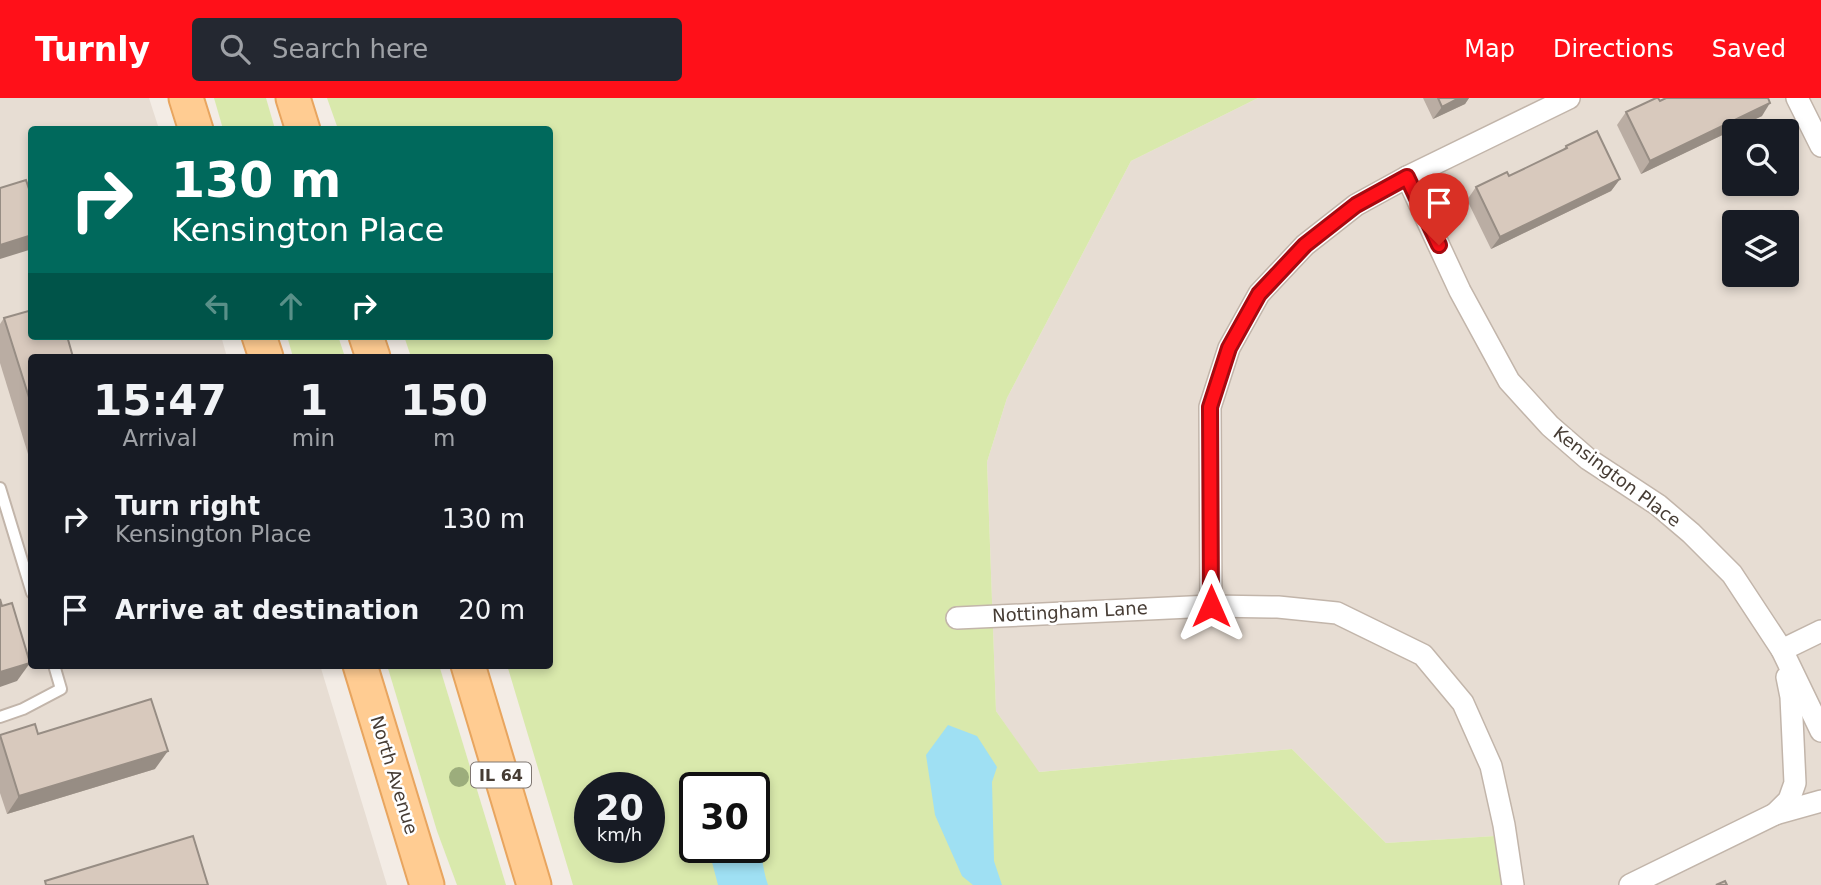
<!DOCTYPE html>
<style>
:root{--surface:#171b24;--page:#242831;--text:#f1f3f6;--muted:#9ea1a6;--accent:#ff1019}
body{margin:0;font-family:"DejaVu Sans",sans-serif;background:var(--page);color:var(--text);height:100vh;display:flex;flex-direction:column;font-size:26px;white-space:nowrap}
*{box-sizing:border-box;margin:0}
p{font-size:23px;color:var(--muted)}
.icon{flex:none;width:38px;height:38px;fill:none;stroke:currentColor;stroke-width:2;stroke-linecap:round;stroke-linejoin:round}
.map{position:relative;flex:1;overflow:hidden}
.details{position:absolute;left:28px;top:256px;width:525px;height:315px;display:flex;flex-direction:column;background:var(--surface);border-radius:7px;box-shadow:0 4px 10px #0003}
.details>*{flex:none}
.banner{position:absolute;left:28px;top:28px;width:525px;height:214px;border-radius:7px;box-shadow:0 4px 10px #0003;background:#00695c;color:#fff;overflow:hidden}
.controls{position:absolute;left:1722px;top:21px;display:grid;gap:14px}
.controls a{display:grid;place-items:center;width:77px;height:77px;border-radius:7px;background:var(--surface);box-shadow:0 4px 10px #0003;font-size:35px}
.speed{position:absolute;left:574px;top:674px;display:flex;gap:14px;font-size:35px;font-weight:700;text-align:center}
.speed>*{display:grid;place-content:center;width:91px;height:91px;border-radius:50%;background:var(--surface);box-shadow:0 4px 10px #0003;line-height:1}
.speed small{font-size:18px;font-weight:400}
.speed .limit{border:4px solid #111;border-radius:10px;background:#fff;color:#111}
.pin{position:absolute;display:grid;place-items:center;width:60px;height:60px;color:#fff;margin:-72px -30px;border-radius:50% 50% 50% 0;rotate:-45deg;box-shadow:0 0 7px #0007}
.pin .icon{rotate:45deg}
.me{position:absolute;width:77px;margin:-38px;rotate:0deg;stroke-linejoin:round;filter:drop-shadow(0 0 5px #0008)}
.turn{display:flex;align-items:center;gap:24px;height:147px;padding:0 28px;font-size:32px}
.turn .icon{width:91px;height:91px;stroke-width:2.5}
.turn b{display:block;font-size:49px;line-height:60px}
.lanes{display:flex;align-items:center;height:66px;padding:0 28px;background:#0003;justify-content:center;gap:35px;direction:ltr}
.lanes .off{opacity:.35}
.eta{display:flex;justify-content:space-evenly;align-items:center;height:119px;text-align:center}
.eta b{font-size:42px;font-weight:700;line-height:49px}
ul{padding:0;list-style:none}
li{display:flex;align-items:center;gap:21px;height:91px;padding:0 28px}
li div{flex:1}
li b{display:block;font-size:26px}
li em{font-style:normal}
header{display:flex;align-items:center;gap:42px;box-sizing:border-box;height:98px;padding:0 35px;background:var(--accent);color:#fff}
header strong{font-size:33px}
nav{display:flex;gap:38px;margin-inline-start:auto;font-size:24px}
.search{width:490px;height:63px;background:var(--page);display:flex;align-items:center;gap:18px;box-sizing:border-box;padding:0 24px;border-radius:7px;color:var(--muted);font-size:26px}
.map>svg:first-child{display:block}
.residential{fill:#e7ddd3;fill-rule:evenodd}
.green{fill:#d9e9ac;fill-rule:evenodd}
.water{fill:#9fe0f3}
.lines{fill:none;stroke-linecap:round;stroke-linejoin:round}
.service-casing{stroke:#c2b5aa;stroke-width:14}
.minor-casing{stroke:#c2b5aa;stroke-width:24}
.primary-casing{stroke:#e8a55f;stroke-width:37}
.service{stroke:#fff;stroke-width:10}
.minor{stroke:#fff;stroke-width:21}
.primary{stroke:#ffcc92;stroke-width:33}
.tree{fill:#9cad7c}
.wall{fill:#baada3}
.shaded-wall{fill:#978d84}
.building{fill:#d8c9bd;stroke:#978d84;stroke-width:2}
.route-casing{stroke:#a60a10;stroke-width:18}
.route{stroke:#ff1019;stroke-width:12}
.labels{text-anchor:middle;stroke-width:5;stroke-linejoin:round;paint-order:stroke}
.shield{fill:#fff;stroke:#7e7671;stroke-width:2}
.shield-label{font-size:16px;font-weight:bold;fill:#463c34}
.street-label{font-size:18px;fill:#463c34;stroke:#fff}
</style>
<header>
<strong>Turnly</strong>
<div class="search"><svg class="icon" aria-label="search" viewBox="0 0 24 24"><circle cx="10" cy="10" r="6"/><path d="M15 15l6 6"/></svg>Search here</div>
<nav><a>Map</a><a>Directions</a><a>Saved</a></nav>
</header>
<div class="map">
<svg width="1821" height="787" viewBox="0 0 1821 787">
<rect width="100%" height="100%" fill="#f3ece5"/>
<g class="residential">
<polygon points="0,0 149,0 159,31 32,32 32,238 221,238 227,259 32,259 32,567 320,567 387,787 0,787"/>
<path d="M1258,0H1821V787H1506L1495,738L1386,745L1292,651L1038,674L996,613L987,364L1007,300L1131,63ZM1734,33H1787V86H1734ZM1734,124H1787V177H1734Z"/>
</g>
<g class="green">
<polygon points="214,0 266,0 275,31 223,31"/>
<path d="M327,0H1258L1131,63L1007,300L987,364L996,613L1039,674L1292,651L1386,745L1495,738L1506,787H573L507,567H550V259H411L404,238H550V32L338,31ZM590,690H649V749H590ZM695,690H754V749H695Z"/>
<polygon points="287,238 338,238 345,259 293,259"/>
<polygon points="387,567 439,567 506,787 457,787 437,733"/>
</g>
<g class="water">
<polygon points="948,627 977,638 997,669 992,684 994,763 1002,787 973,787 962,778 935,717 926,657"/>
<path d="M754,727C762,746 761,767 768,787H718L708,749H754Z"/>
</g>
<g class="lines">
<defs>
<g id="service">
<polyline points="0,390 32,495"/>
<polyline points="0,619 23,611 61,591 54,567"/>
</g>
<g id="minor">
<polyline points="1797,0 1821,48"/>
<polyline points="1407,79 1460,193 1509,283 1550,328 1588,361 1658,407 1691,435 1732,476 1782,552 1821,633"/>
<polyline points="1211,508 1210,309 1229,250 1259,196 1305,147 1356,107 1407,79 1569,0"/>
<polyline points="957,520 1211,508 1278,509 1337,515 1423,557 1463,605 1491,668 1504,727 1513,787"/>
<polyline points="1782,552 1821,533"/>
<polyline points="1775,716 1789,702 1795,685 1791,599 1787,579"/>
<polyline points="1630,787 1775,716 1821,703"/>
</g>
<g id="primary">
<polyline points="186,0 196,32"/>
<polyline points="293,0 303,32"/>
<polyline points="259,238 266,259"/>
<polyline points="366,238 373,259"/>
<polyline points="360,567 427,787"/>
<polyline points="468,567 534,787"/>
</g>
</defs>
<use href="#service" class="service-casing"/>
<use href="#minor" class="minor-casing"/>
<use href="#primary" class="primary-casing"/>
<use href="#service" class="service"/>
<use href="#minor" class="minor"/>
<use href="#primary" class="primary"/>
</g>
<circle class="tree" cx="459" cy="679" r="10"/>
<g class="wall">
<polygon points="1423,0 1469,0 1465,6 1433,21"/>
<polygon points="1660,3 1762,18 1641,76 1617,27 1626,14"/>
<polygon points="1566,48 1620,81 1611,93 1491,151 1467,102 1476,89 1509,78 1562,53"/>
<polygon points="4,220 32,259 32,369 0,265 0,226"/>
<polygon points="38,636 155,671 7,716 0,695 0,638"/>
</g>
<g class="shaded-wall">
<polygon points="1459,0 1469,0 1465,6 1433,21 1442,9"/>
<polygon points="1770,5 1762,18 1641,76 1650,63"/>
<polygon points="1620,81 1611,93 1491,151 1500,139"/>
<polygon points="32,137 32,149 29,152 0,161 0,147"/>
<polygon points="30,565 17,583 0,589 0,574"/>
<polygon points="168,653 155,671 7,716 19,698"/>
</g>
<g class="building">
<polygon points="1438,0 1459,0 1442,9"/>
<polygon points="1656,0 1658,0 1660,3 1666,0 1768,0 1770,5 1650,63 1626,14"/>
<polygon points="1597,33 1620,81 1500,139 1476,89 1507,74 1509,78 1567,50 1566,48"/>
<polygon points="26,82 32,100 32,137 0,147 0,90"/>
<polygon points="32,212 32,238 67,238 73,259 32,259 32,309 4,220"/>
<polygon points="0,501 2,508 12,505 30,565 0,574"/>
<polygon points="151,601 168,653 19,698 0,637 35,626 38,636"/>
<polygon points="193,738 208,787 46,787 45,783"/>
<polygon points="1725,783 1727,787 1716,787"/>
</g>
<g class="lines">
<defs>
<polyline id="route" points="1211,508 1210,309 1229,250 1259,196 1305,147 1356,107 1407,79 1439,147"/>
</defs>
<use href="#route" class="route-casing"/>
<use href="#route" class="route"/>
</g>
<g class="labels">
<rect class="shield" x="471" y="664.5" width="60" height="25" rx="5"/>
<g class="shield-label">
<text x="501" y="683">IL 64</text>
</g>
<g class="street-label">
<text transform="translate(1617 379) rotate(37)" y="6">Kensington Place</text>
<text transform="translate(1070 514) rotate(-3)" y="6">Nottingham Lane</text>
<text transform="translate(394 677) rotate(73)" y="6">North Avenue</text>
</g>
</g>
</svg>
<div class="controls">
<a><svg class="icon" aria-label="search" viewBox="0 0 24 24"><circle cx="10" cy="10" r="6"/><path d="M15 15l6 6"/></svg></a>
<a><svg class="icon" aria-label="layers" viewBox="0 0 24 24"><path d="M12 4l9 5-9 5-9-5zM3 14l9 5 9-5"/></svg></a>
</div>
<div class="speed"><div>20<small>km/h</small></div><div class="limit">30</div></div>
<div class="pin" style="left:1439px;top:147px;background:#d93025"><svg class="icon" aria-label="arrive" viewBox="0 0 24 24"><path d="M6 21V4h12l-3 4 3 4H6"/></svg></div>
<svg class="me" style="left:1211px;top:508px" viewBox="-20 -20 40 40"><path d="M0-17L14 15 0 8-14 15z" fill="#ff1019" stroke="#fff" stroke-width="4"/></svg>
<div class="banner">
<div class="turn"><svg class="icon" aria-label="right" viewBox="0 0 24 24"><path d="M7 20v-9h11M14 6l5 5-5 5"/></svg><div><b>130 m</b>Kensington Place</div></div>
<div class="lanes"><svg class="icon off" aria-label="left" viewBox="0 0 24 24"><path d="M17 20v-9H6M10 6l-5 5 5 5"/></svg><svg class="icon off" aria-label="ahead" viewBox="0 0 24 24"><path d="M12 20V5M6 11l6-6 6 6"/></svg><svg class="icon" aria-label="right" viewBox="0 0 24 24"><path d="M7 20v-9h11M14 6l5 5-5 5"/></svg></div>
</div>
<section class="details">
<div class="eta">
<div><b>15:47</b><p>Arrival</p></div>
<div><b>1</b><p>min</p></div>
<div><b>150</b><p>m</p></div>
</div>
<ul>
<li><svg class="icon" aria-label="right" viewBox="0 0 24 24"><path d="M7 20v-9h11M14 6l5 5-5 5"/></svg><div><b>Turn right</b><p>Kensington Place</p></div><em>130 m</em></li>
<li><svg class="icon" aria-label="arrive" viewBox="0 0 24 24"><path d="M6 21V4h12l-3 4 3 4H6"/></svg><div><b>Arrive at destination</b></div><em>20 m</em></li>
</ul>
</section>
</div>
